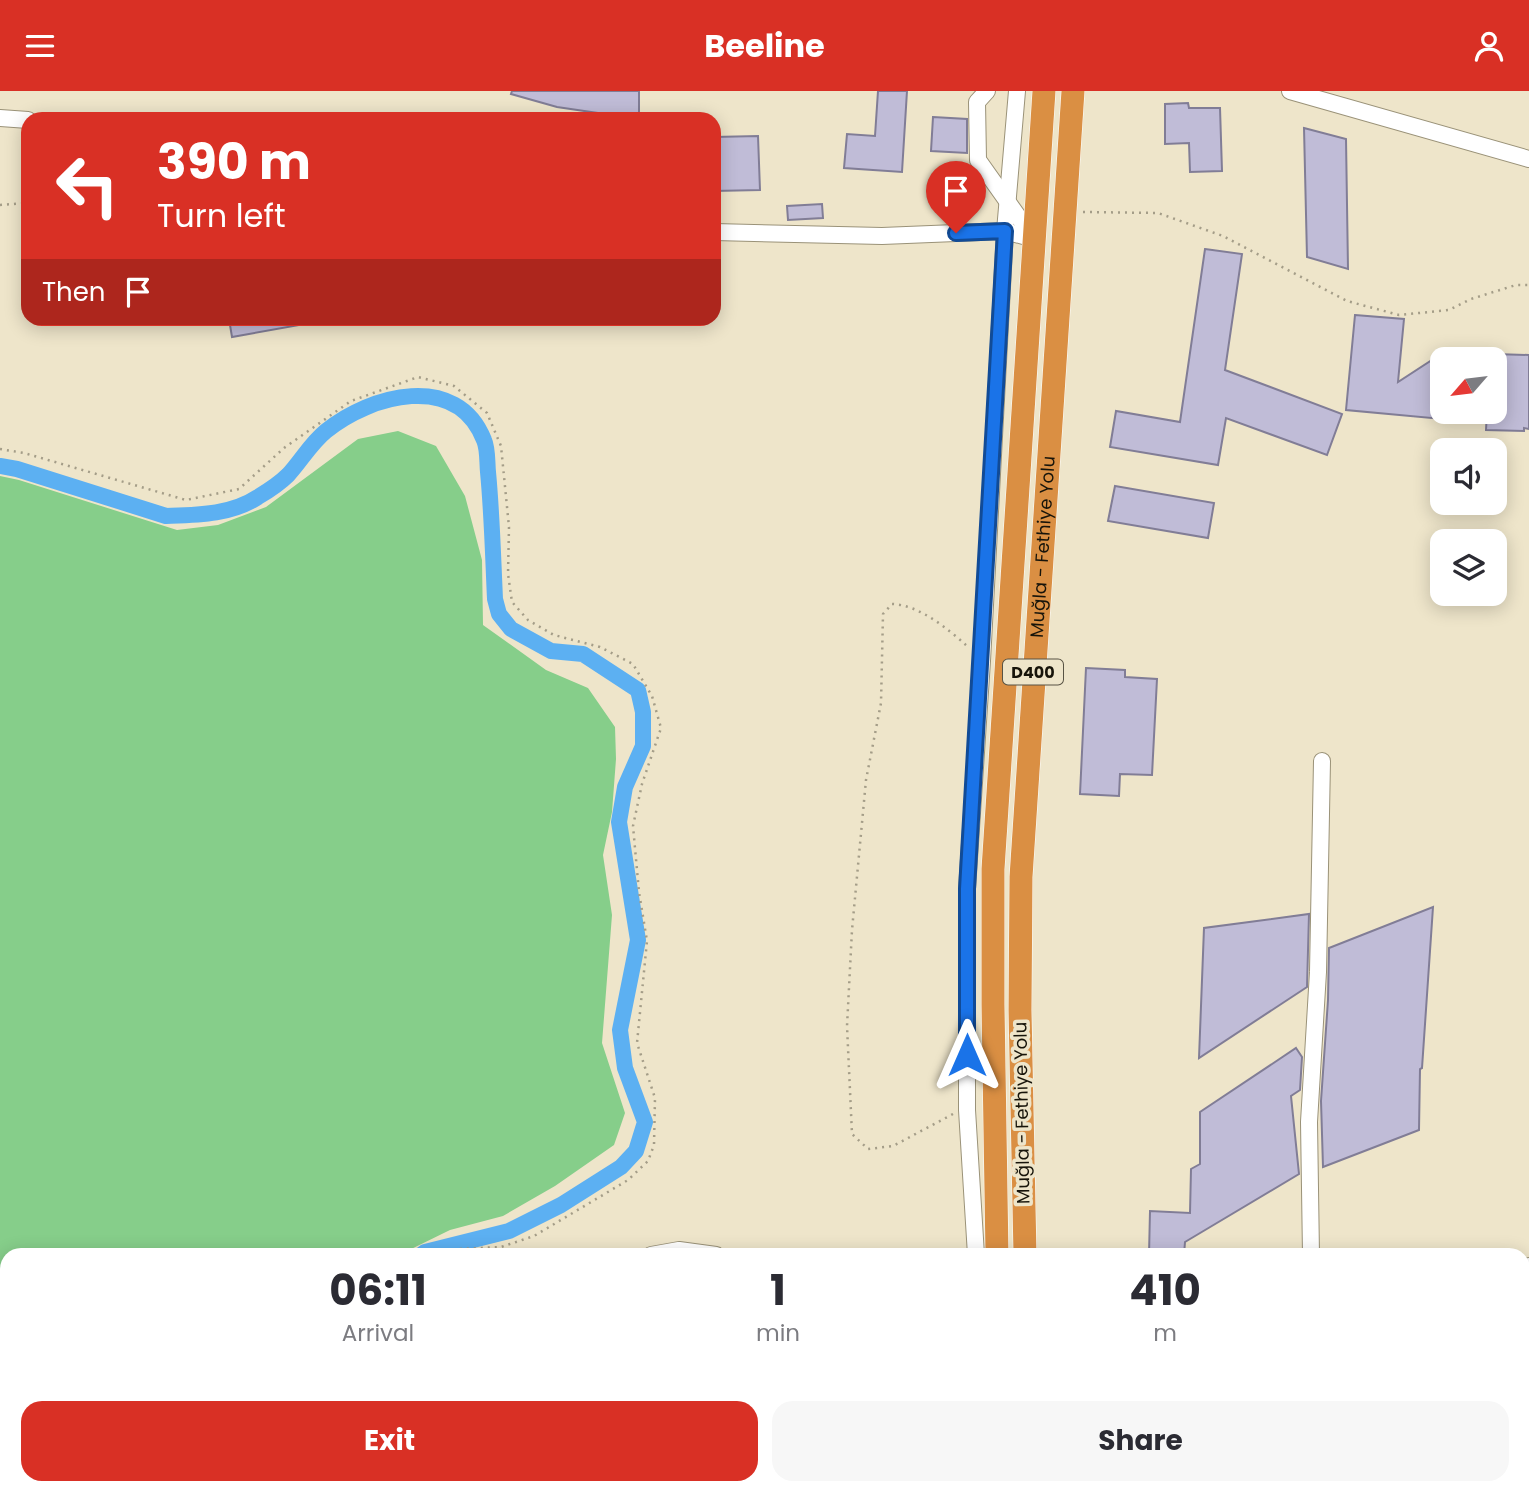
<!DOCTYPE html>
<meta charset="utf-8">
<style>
:root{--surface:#fff;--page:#f7f7f7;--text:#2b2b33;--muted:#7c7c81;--accent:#d93025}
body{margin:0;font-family:Poppins,sans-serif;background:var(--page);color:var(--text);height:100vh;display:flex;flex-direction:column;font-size:26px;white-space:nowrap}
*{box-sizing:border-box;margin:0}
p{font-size:23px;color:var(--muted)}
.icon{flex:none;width:38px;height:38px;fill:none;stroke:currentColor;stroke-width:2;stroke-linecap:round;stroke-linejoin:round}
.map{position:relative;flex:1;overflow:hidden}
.panel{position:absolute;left:0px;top:1157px;width:1530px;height:247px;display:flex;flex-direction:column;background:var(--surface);border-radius:21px 21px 0 0;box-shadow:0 4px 18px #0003}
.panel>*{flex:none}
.top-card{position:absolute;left:21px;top:21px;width:700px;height:214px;border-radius:21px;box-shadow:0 4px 18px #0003;background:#d93025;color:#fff;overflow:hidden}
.needle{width:46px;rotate:242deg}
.controls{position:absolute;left:1430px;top:256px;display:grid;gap:14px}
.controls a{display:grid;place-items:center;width:77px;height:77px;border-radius:14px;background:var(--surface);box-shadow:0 4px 18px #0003;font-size:35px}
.pin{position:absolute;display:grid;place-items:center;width:60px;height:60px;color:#fff;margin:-72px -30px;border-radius:50% 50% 50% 0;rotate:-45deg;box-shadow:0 0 7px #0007}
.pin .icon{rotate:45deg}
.me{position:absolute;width:77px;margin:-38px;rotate:0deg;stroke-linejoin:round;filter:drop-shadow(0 0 5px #0008)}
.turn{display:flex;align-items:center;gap:24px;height:147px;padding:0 21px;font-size:32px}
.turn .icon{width:91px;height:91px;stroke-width:2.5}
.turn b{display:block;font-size:49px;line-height:60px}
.then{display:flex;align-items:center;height:66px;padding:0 21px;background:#0003;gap:14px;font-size:26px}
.eta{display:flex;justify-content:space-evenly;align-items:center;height:119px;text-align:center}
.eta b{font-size:42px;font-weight:700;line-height:49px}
.action{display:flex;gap:14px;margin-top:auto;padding:14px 21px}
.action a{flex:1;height:80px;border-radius:21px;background:var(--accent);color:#fff;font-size:28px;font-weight:700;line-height:80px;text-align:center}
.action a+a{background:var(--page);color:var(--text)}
header{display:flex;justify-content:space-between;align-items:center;height:91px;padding:0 21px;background:var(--accent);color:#fff;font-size:32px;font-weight:700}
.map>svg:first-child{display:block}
.green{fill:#86ce8a}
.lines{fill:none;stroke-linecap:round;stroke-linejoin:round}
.stream{stroke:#4781ac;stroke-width:4.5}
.canal{stroke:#5cb0f2;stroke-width:16}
.building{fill:#c0bcd7;stroke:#817d96;stroke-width:2}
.minor-casing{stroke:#9a9278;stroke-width:18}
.highway-casing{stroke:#fff;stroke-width:24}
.path{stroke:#a49d88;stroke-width:2.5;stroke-dasharray:2 5;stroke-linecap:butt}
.minor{stroke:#fff;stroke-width:16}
.highway{stroke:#da8f43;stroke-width:23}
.route-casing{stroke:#114b97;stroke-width:18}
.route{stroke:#1a73e8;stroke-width:12}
.labels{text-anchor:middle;stroke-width:7;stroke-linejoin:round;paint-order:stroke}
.shield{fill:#eee5ca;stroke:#585344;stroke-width:2}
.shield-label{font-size:16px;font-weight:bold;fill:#17140a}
.street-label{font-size:18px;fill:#17140a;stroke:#eee5ca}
</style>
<header><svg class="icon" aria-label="menu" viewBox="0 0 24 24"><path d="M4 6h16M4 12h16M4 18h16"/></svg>Beeline<svg class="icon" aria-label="person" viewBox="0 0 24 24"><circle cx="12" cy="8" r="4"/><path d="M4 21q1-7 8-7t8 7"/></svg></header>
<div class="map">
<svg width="1529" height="1402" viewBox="0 0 1529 1402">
<rect width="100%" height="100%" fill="#eee5ca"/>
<polygon class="green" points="398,340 436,355 465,405 482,469 483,534 546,579 588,597 615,636 616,668 612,721 603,764 612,824 602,952 625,1022 614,1054 555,1095 503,1125 450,1139 399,1164 7,1164 7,1396 319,1397 315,1402 0,1402 0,385 19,389 177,439 218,434 266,416 358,348"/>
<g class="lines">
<polyline class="stream" points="1522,1219 1529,1215"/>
<g class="canal">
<path d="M0,375L17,378L166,425C197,424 231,424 258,406C268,400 280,392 288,384C301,370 311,352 326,340C370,304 457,280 484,349C488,358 487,371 488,381C492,423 493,465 495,508L499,523L511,538L551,560L583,563L638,599L643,621V655L625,696L619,731L638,849L620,939L625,977L645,1031L636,1060L621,1076L561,1114L509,1140L425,1161L421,1164"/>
<polyline points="348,1402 352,1396"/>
</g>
</g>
<g class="building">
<polygon points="512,0 639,0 639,28 557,16 511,3"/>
<polygon points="878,0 907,0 902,81 844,77 847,43 875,45"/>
<polygon points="1188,12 1189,17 1220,17 1222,80 1190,81 1189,52 1165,53 1165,13"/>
<polygon points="933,26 967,28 967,62 931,60"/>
<polygon points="1304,37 1346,48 1348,178 1307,166"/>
<polygon points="758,45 760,99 714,100 714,46"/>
<polygon points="822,113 823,127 788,129 787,115"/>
<polygon points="1205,158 1242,163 1225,279 1342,323 1327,364 1226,327 1218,374 1110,356 1116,320 1180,331"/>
<polygon points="1355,224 1404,228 1398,291 1435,267 1442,267 1442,328 1346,319"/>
<polygon points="229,228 305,228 305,233 232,246"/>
<polygon points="1494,263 1529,264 1529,338 1524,337 1524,340 1486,339 1487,320 1494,320"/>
<polygon points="1115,395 1214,412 1208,447 1108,430"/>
<polygon points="1086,577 1125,579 1125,586 1157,588 1152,684 1120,683 1119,705 1080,703"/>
<polygon points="1433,816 1422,977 1420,978 1419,1039 1323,1076 1321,1010 1328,909 1329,857"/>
<polygon points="1309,823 1307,896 1199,967 1204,837"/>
<polygon points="1296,957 1302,966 1300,999 1291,1005 1299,1083 1185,1151 1184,1164 1149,1164 1150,1120 1190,1122 1191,1078 1200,1073 1200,1021"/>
</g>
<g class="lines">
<defs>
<g id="minor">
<polyline points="987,0 977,11 978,69 1034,148"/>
<polyline points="1290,0 1529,68"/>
<polyline points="0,27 28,29"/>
<polyline points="714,141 882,145 1005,140 1034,148"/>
<polyline points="651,1164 679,1159 716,1164"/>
<polyline points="976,1164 967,1019 967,798 982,570 1005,140 1017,0"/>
<polyline points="1311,1164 1309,1031 1318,881 1322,670"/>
<polyline points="1522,1178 1529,1175"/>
<polyline points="1522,1258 1529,1254"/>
<polyline points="687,1396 700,1402"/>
<polyline points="1406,1396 1406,1402"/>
<polyline points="364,1402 368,1396"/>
<polyline points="954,1402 957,1396"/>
<polyline points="1291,1402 1301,1396"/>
</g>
<g id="highway">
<polyline points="997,1164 993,914 993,778 1044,0"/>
<path id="s1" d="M1025,1164L1020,919L1021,786L1073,0"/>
<polyline points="1001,1396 1001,1402"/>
<polyline points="1031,1396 1031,1402"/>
</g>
</defs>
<use href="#minor" class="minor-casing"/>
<use href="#highway" class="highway-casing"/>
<g class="path">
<polyline points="0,114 28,112"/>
<polyline points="1083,121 1158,122 1223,145 1347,210 1399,224 1449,219 1471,208 1516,194 1529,194"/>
<polyline points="0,358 24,362 186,409 239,398 284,357 351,310 418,286 454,295 487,322 501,355 509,436 508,483 512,511 528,529 554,544 600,556 633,573 652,605 661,637 642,693 633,735 639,801 647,850 637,952 655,1007 654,1054 648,1070 628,1089 534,1145 501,1156 458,1158 448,1164"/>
<path d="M953,1023L893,1055L868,1058L852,1043L847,935L852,839L866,689L881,612L883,523L892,513C919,514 947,537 967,555"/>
</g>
<use href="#minor" class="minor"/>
<use href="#highway" class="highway"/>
</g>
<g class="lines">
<defs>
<polyline id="route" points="956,142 1005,140 967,798 967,964"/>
</defs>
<use href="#route" class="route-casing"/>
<use href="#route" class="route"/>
</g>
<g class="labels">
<rect class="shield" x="1003" y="568.5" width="60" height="25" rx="5"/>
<g class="shield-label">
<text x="1033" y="587">D400</text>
</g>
<g class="street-label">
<text dy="6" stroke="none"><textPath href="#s1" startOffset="709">Muğla - Fethiye Yolu</textPath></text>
<text transform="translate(1022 1022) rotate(-91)" y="6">Muğla - Fethiye Yolu</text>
</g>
</g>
</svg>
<div class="controls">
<a><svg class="needle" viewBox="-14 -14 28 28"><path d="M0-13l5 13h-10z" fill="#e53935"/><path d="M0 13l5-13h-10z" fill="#7c7c81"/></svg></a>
<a><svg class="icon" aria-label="sound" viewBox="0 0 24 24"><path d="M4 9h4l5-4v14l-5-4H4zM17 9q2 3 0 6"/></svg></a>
<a><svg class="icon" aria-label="layers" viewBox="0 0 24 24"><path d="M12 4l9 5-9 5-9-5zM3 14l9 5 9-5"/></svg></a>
</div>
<div class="pin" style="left:956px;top:142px;background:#d93025"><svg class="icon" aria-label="arrive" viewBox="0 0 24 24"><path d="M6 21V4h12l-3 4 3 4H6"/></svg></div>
<svg class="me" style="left:967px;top:964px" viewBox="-20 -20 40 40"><path d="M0-17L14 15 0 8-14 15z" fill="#1a73e8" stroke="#fff" stroke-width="4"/></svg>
<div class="top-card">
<div class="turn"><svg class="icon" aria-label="left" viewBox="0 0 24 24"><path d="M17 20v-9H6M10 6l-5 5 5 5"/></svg><div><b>390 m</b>Turn left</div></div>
<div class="then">Then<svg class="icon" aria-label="arrive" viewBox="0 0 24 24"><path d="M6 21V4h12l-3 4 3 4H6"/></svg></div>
</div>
<section class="panel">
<div class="eta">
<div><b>06:11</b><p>Arrival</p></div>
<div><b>1</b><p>min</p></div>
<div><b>410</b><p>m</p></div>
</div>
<div class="action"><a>Exit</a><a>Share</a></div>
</section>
</div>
